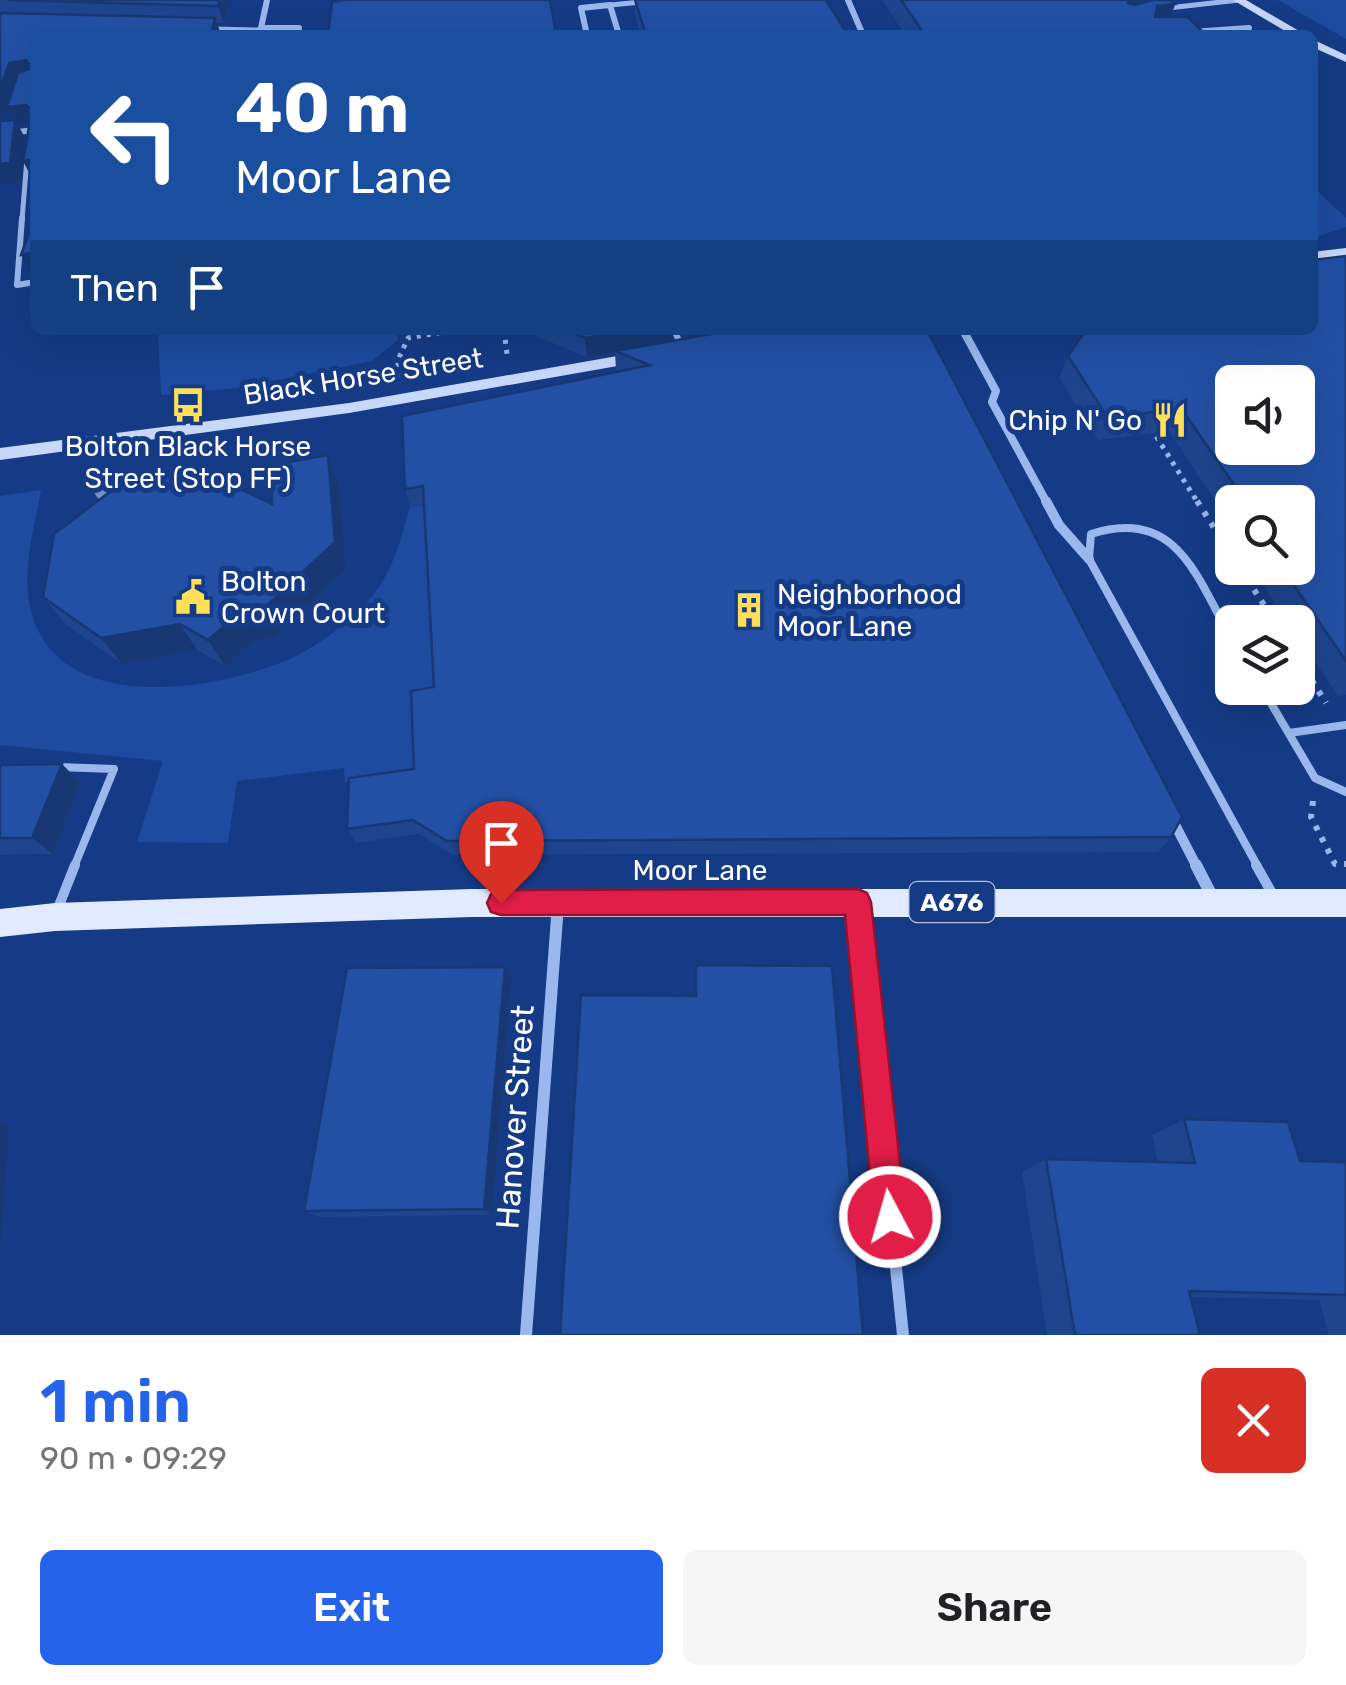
<!DOCTYPE html>
<meta charset="utf-8">
<style>
:root{--surface:#fff;--page:#f6f6f6;--text:#202124;--muted:#757577;--accent:#2563eb}
body{margin:0;font-family:Rubik,sans-serif;background:var(--page);color:var(--text);height:100vh;display:flex;flex-direction:column;font-size:38px;white-space:nowrap}
*{box-sizing:border-box;margin:0}
p{font-size:32px;color:var(--muted)}
.icon{flex:none;width:55px;height:55px;fill:none;stroke:currentColor;stroke-width:2;stroke-linecap:round;stroke-linejoin:round}
.map{position:relative;height:1335px;overflow:hidden}
.details{display:flex;flex-direction:column;background:var(--surface);flex:1}
.details>*{flex:none}
.top-card{position:absolute;left:30px;top:30px;width:1288px;height:305px;border-radius:15px;box-shadow:0 10px 40px #0002;background:#1a4fa0;color:#fff;overflow:hidden}
.buttons{position:absolute;left:1215px;top:365px;display:grid;gap:20px}
.buttons a{display:grid;place-items:center;width:100px;height:100px;border-radius:15px;background:var(--surface);box-shadow:0 10px 40px #0002;font-size:50px}
.pin{position:absolute;display:grid;place-items:center;width:85px;height:85px;color:#fff;margin:-102px -42px;border-radius:50% 50% 50% 0;rotate:-45deg;box-shadow:0 0 10px #0007}
.pin .icon{rotate:45deg}
.me{position:absolute;width:110px;margin:-55px;rotate:354deg;stroke-linejoin:round;filter:drop-shadow(0 0 8px #0008)}
.turn{display:flex;align-items:center;gap:35px;height:210px;padding:0 40px;font-size:45px}
.turn .icon{width:130px;height:130px;stroke-width:2.5}
.turn b{display:block;font-size:70px;line-height:85px}
.then{display:flex;align-items:center;height:95px;padding:0 40px;background:#0003;gap:20px;font-size:38px}
.round{display:grid;place-items:center;flex:none;width:105px;height:105px;border-radius:15px;background:var(--page)}
.headline{display:flex;align-items:center;justify-content:space-between;height:170px;padding:0 40px}
h1{font-size:60px;font-weight:600;line-height:75px;color:var(--accent)}
.action{display:flex;gap:20px;margin-top:auto;padding:20px 40px}
.action a{flex:1;height:115px;border-radius:15px;background:var(--accent);color:#fff;font-size:40px;font-weight:600;line-height:115px;text-align:center}
.action a+a{background:var(--page);color:var(--text)}
.map>svg:first-child{display:block}
.green{fill:#1e4b9f}
.lines{fill:none;stroke-linecap:round;stroke-linejoin:round}
.path-far1{stroke:#9ab8ee;stroke-width:5;stroke-dasharray:4 6;stroke-linecap:butt}
.path{stroke:#9ab8ee;stroke-width:6;stroke-dasharray:5 8;stroke-linecap:butt}
.lane-far3{stroke:#9ab8ee;stroke-width:5}
.lane-far2{stroke:#9ab8ee;stroke-width:6}
.lane-far1{stroke:#9ab8ee;stroke-width:8}
.lane{stroke:#9ab8ee;stroke-width:10}
.street-far3{stroke:#9ab8ee;stroke-width:6}
.street-far2{stroke:#9ab8ee;stroke-width:8}
.street-far1{stroke:#9ab8ee;stroke-width:10}
.street{stroke:#9ab8ee;stroke-width:12}
.secondary{fill:#c7d8fa;fill-rule:evenodd}
.primary{fill:#e1eaff;fill-rule:evenodd}
.tree{fill:#7390c6}
.wall{fill:#1e458e;fill-rule:evenodd}
.shaded-wall{fill:#183874}
.building{fill:#2350a5;stroke:#183874;stroke-width:2.5;fill-rule:evenodd}
.route{fill:#e11d48;stroke:#92132f;stroke-width:2.5}
.labels{text-anchor:middle;stroke-width:10;stroke-linejoin:round;paint-order:stroke}
.shield{fill:#153b86;stroke:#b9c4db;stroke-width:2.5}
.shield-label{font-size:25px;font-weight:bold;fill:#fff}
.street-label{font-size:28px;fill:#fff;stroke:#153b86}
.poi-label{font-size:28px;fill:#fff;stroke:#153b86;text-anchor:start}
.near-street-label{font-size:32px;fill:#fff;stroke:#153b86}
</style>
<div class="map">
<svg width="1346" height="1335" viewBox="0 0 1346 1335">
<rect width="100%" height="100%" fill="#153b86"/>
<g class="green">
<polygon points="1278,0 1346,0 1346,39"/>
<polygon points="1312,186 1346,218 1346,227 1313,238"/>
<polygon points="158,330 398,330 398,340 372,361 238,388 161,395"/>
<path d="M41,490C34,530 21,571 31,611C58,716 212,691 285,661C315,649 343,626 366,603C392,576 400,542 410,507L428,505L440,704L421,773L345,782L344,768L237,781L228,843L137,842L163,761L0,745V496Z"/>
</g>
<g class="lines">
<g class="path-far1">
<polyline points="504,330 507,354"/>
<polyline points="398,377 398,360 408,338 455,330"/>
<polyline points="1151,428 1198,503"/>
</g>
<g class="path">
<polyline points="1197,501 1232,556"/>
<polyline points="1240,568 1275,622"/>
<polyline points="1298,658 1326,703"/>
<polyline points="1313,801 1311,817 1335,864 1346,864"/>
</g>
<g class="lane-far3">
<polyline points="610,5 642,2"/>
<polyline points="1168,8 1239,0"/>
<polyline points="212,29 258,30"/>
<polyline points="22,220 27,159"/>
</g>
<g class="lane-far2">
<polyline points="22,218 17,285 35,282"/>
<polyline points="674,330 681,345"/>
</g>
<g class="lane-far1">
<path d="M1232,640C1197,578 1177,506 1091,534L1089,559L1258,867"/>
<polyline points="1262,688 1315,778 1346,792"/>
<polyline points="1289,733 1346,725"/>
<polyline points="58,767 114,769 74,867"/>
</g>
<g class="lane">
<polyline points="1256,865 1273,895"/>
<polyline points="58,908 75,865"/>
</g>
<g class="street-far3">
<polyline points="848,0 863,35"/>
<polyline points="261,28 267,0"/>
<polyline points="1191,32 1249,28"/>
<polyline points="257,35 261,28 299,28 298,35"/>
<polyline points="587,35 581,8 610,5 619,35"/>
<polyline points="0,134 35,130"/>
</g>
<polyline class="street-far2" points="963,330 996,391 992,402 1047,503"/>
<g class="street-far1">
<polyline points="1046,501 1059,525 1089,559"/>
<polyline points="1170,815 1197,867"/>
</g>
<g class="street">
<polyline points="1196,865 1213,898"/>
<polyline points="858,903 903,1335"/>
<polyline points="526,1335 558,904"/>
</g>
<g class="secondary">
<polygon points="1233,0 1246,0 1306,35 1292,35"/>
<polygon points="1312,39 1346,55 1346,62 1312,47"/>
<polygon points="1346,248 1346,256 1312,260 1312,252"/>
<polygon points="640,352 648,357 646,361 349,413 0,460 0,448 349,403"/>
</g>
<polygon class="primary" points="472,889 1346,889 1346,917 472,917 55,931 0,937 0,909 55,903"/>
</g>
<circle class="tree" cx="106" cy="489" r="12"/>
<g class="wall">
<path d="M0,0H230L224,23H217L221,35H35L33,180L30,124L18,125L25,138L21,182L0,185ZM9,110L14,120L5,121Z"/>
<polygon points="635,0 848,35 641,35 635,15"/>
<polygon points="882,0 1149,0 1149,1 1175,4 1171,17 1206,35 905,35"/>
<polygon points="1346,256 1346,695 1338,696 1298,636 1298,622 1288,622 1253,570 1255,568 1298,568 1298,502 1232,502 1232,526 1169,431 1098,440 1059,378 1068,356"/>
<polygon points="536,330 672,330 672,341 686,338 682,330 927,330 1171,837 1158,852 453,855 419,834 356,843 347,829 414,769 434,687 424,505 410,507 405,489 620,371 616,370 615,352 587,357 538,337"/>
<polygon points="339,484 346,569 275,637 252,641 225,666 197,650 122,664 65,624 43,597 272,504"/>
<polygon points="62,764 80,783 53,854 0,855 0,765"/>
<polygon points="505,967 511,980 492,1215 319,1217 304,1211"/>
<polygon points="1184,1119 1300,1161 1346,1162 1346,1335 1329,1335 1319,1300 1191,1297 1200,1335 1047,1335 1022,1172 1046,1159 1158,1162 1152,1135"/>
</g>
<g class="shaded-wall">
<polygon points="219,0 230,0 224,23 218,6"/>
<polygon points="1127,0 1149,0 1146,10 1121,17"/>
<polygon points="1175,4 1167,27 1149,29 1157,6"/>
<polygon points="215,18 221,35 211,35"/>
<polygon points="26,60 35,78 26,105 35,123 18,125 25,138 21,182 0,185 0,164 15,121 9,110 3,127 0,129 0,89 9,63"/>
<polygon points="35,159 35,179 33,180 23,161"/>
<polygon points="35,252 35,273 32,274 21,255"/>
<polygon points="634,330 672,330 672,342 615,351 615,352 587,357 585,338"/>
<polygon points="686,330 742,330 686,340"/>
<polygon points="328,455 339,484 346,569 275,637 252,641 225,666 208,640 237,615"/>
<polygon points="180,624 197,650 122,664 101,638"/>
<polygon points="62,764 80,783 53,854 32,838"/>
<polygon points="505,967 511,980 492,1215 484,1209"/>
<polygon points="0,1121 9,1125 0,1249"/>
</g>
<g class="building">
<polygon points="8,0 219,0 218,6"/>
<polygon points="345,0 550,0 556,35 328,35 332,2"/>
<polygon points="635,0 826,0 848,35 646,35"/>
<polygon points="901,0 1128,0 1128,3 1134,5 1153,0 1171,0 1175,4 1157,6 1155,17 1188,17 1206,35 925,35"/>
<polygon points="0,13 215,18 211,35 35,35 35,159 23,161 32,110 26,105 7,107 18,73 32,68 26,60 9,63 0,89"/>
<polygon points="15,120 10,163 0,164 0,121"/>
<polygon points="35,217 35,252 21,255"/>
<path d="M1346,256V661L1282,568H1298V502H1246L1181,408L1108,418L1068,356L1086,330H1312V260ZM1232,382H1298V448H1232Z"/>
<polygon points="565,330 634,330 585,338"/>
<polygon points="734,330 927,330 1182,817 1171,837 447,841 413,820 347,829 349,778 414,769 411,691 434,687 423,486 405,489 402,416 650,365 615,351"/>
<polygon points="328,455 335,542 261,611 237,615 208,640 180,624 101,638 43,597 54,534 127,479 198,469 272,504 271,465"/>
<polygon points="62,764 32,838 0,838 0,765"/>
<polygon points="696,965 832,966 863,1335 560,1335 581,995 696,996"/>
<polygon points="505,967 484,1209 304,1211 347,968"/>
<polygon points="1184,1119 1288,1122 1300,1161 1346,1162 1346,1295 1189,1291 1200,1335 1075,1335 1046,1159 1195,1163"/>
</g>
<polygon class="route" points="858,889 867,893 871,902 906,1217 901,1228 890,1233 879,1228 874,1217 845,915 501,915 491,912 487,903 491,894 501,890"/>
<defs>
<symbol id="bus-bare" viewBox="-9 -9 18 18"><path d="M-5-6H5V4H4V6H2V4H-2V6H-4V4H-5ZM-3.5-4V0h7V-4ZM-3.5 1.2v1.5H-2V1.2ZM2 1.2v1.5H3.5V1.2Z" fill="#ffdf57" stroke="#153b86" stroke-width="2.5" paint-order="stroke"/></symbol>
<symbol id="restaurant-bare" viewBox="-9 -9 18 18"><path d="M-5-6h1v4h1v-4h1v4h1v-4h1v5L-1.5 .5V6h-2V.5L-5-1ZM5-6V6H3V1.5H1.5Q1.5-4 5-6Z" fill="#ffdf57" stroke="#153b86" stroke-width="2.5" paint-order="stroke"/></symbol>
<symbol id="civic-bare" viewBox="-9 -9 18 18"><path d="M-.6-6.5H3V-4.5H.6V-3L4-1V1h2V6H-6V1h2V-1L-.6-3ZM-1.2 2.5V6h2.4V2.5Z" fill="#ffdf57" stroke="#153b86" stroke-width="2.5" paint-order="stroke"/></symbol>
<symbol id="building-bare" viewBox="-9 -9 18 18"><path d="M-4-6H4V6H1V3H-1V6H-4ZM-2.5-4.3h1.7v1.8h-1.7ZM.8-4.3h1.7v1.8H.8ZM-2.5-1h1.7V.8h-1.7ZM.8-1h1.7V.8H.8Z" fill="#ffdf57" stroke="#153b86" stroke-width="2.5" paint-order="stroke"/></symbol>
</defs>
<g fill-rule="evenodd">
<use href="#bus-bare" x="163" y="380" width="50" height="50"/>
<use href="#restaurant-bare" x="1145" y="395" width="50" height="50"/>
<use href="#civic-bare" x="168" y="572" width="50" height="50"/>
<use href="#building-bare" x="724" y="585" width="50" height="50"/>
</g>
<g class="labels">
<rect class="shield" x="909.5" y="882" width="85" height="40" rx="8"/>
<g class="shield-label">
<text x="952" y="911">A676</text>
</g>
<g class="street-label">
<text transform="translate(363 376) rotate(-9)" y="10">Black Horse Street</text>
<text x="700" y="880">Moor Lane</text>
</g>
<g class="poi-label">
<text x="1142" y="430" text-anchor="end">Chip N' Go</text>
<text x="188" y="456" text-anchor="middle">Bolton Black Horse<tspan x="188" dy="32">Street (Stop FF)</tspan></text>
<text x="221" y="591">Bolton<tspan x="221" dy="32">Crown Court</tspan></text>
<text x="777" y="604">Neighborhood<tspan x="777" dy="32">Moor Lane</tspan></text>
</g>
<g class="near-street-label">
<text transform="translate(515 1117) rotate(-86)" y="11">Hanover Street</text>
</g>
</g>
</svg>
<div class="buttons">
<a><svg class="icon" aria-label="sound" viewBox="0 0 24 24"><path d="M4 9h4l5-4v14l-5-4H4zM17 9q2 3 0 6"/></svg></a>
<a><svg class="icon" aria-label="search" viewBox="0 0 24 24"><circle cx="10" cy="10" r="6"/><path d="M15 15l6 6"/></svg></a>
<a><svg class="icon" aria-label="layers" viewBox="0 0 24 24"><path d="M12 4l9 5-9 5-9-5zM3 14l9 5 9-5"/></svg></a>
</div>
<div class="pin" style="left:501px;top:903px;background:#d93025"><svg class="icon" aria-label="arrive" viewBox="0 0 24 24"><path d="M6 21V4h12l-3 4 3 4H6"/></svg></div>
<svg class="me" style="left:890px;top:1217px" viewBox="-20 -20 40 40"><circle r="17" fill="#e11d48" stroke="#fff" stroke-width="3"/><path d="M0-11L8 9 0 5-8 9z" fill="#fff"/></svg>
<div class="top-card">
<div class="turn"><svg class="icon" aria-label="left" viewBox="0 0 24 24"><path d="M17 20v-9H6M10 6l-5 5 5 5"/></svg><div><b>40 m</b>Moor Lane</div></div>
<div class="then">Then<svg class="icon" aria-label="arrive" viewBox="0 0 24 24"><path d="M6 21V4h12l-3 4 3 4H6"/></svg></div>
</div>
</div>
<section class="details">
<div class="headline"><div><h1>1 min</h1><p>90 m · 09:29</p></div><a class="round" style="background:#d93025;color:#fff"><svg class="icon" aria-label="close" viewBox="0 0 24 24"><path d="M6 6l12 12M18 6L6 18"/></svg></a></div>
<div class="action"><a>Exit</a><a>Share</a></div>
</section>
